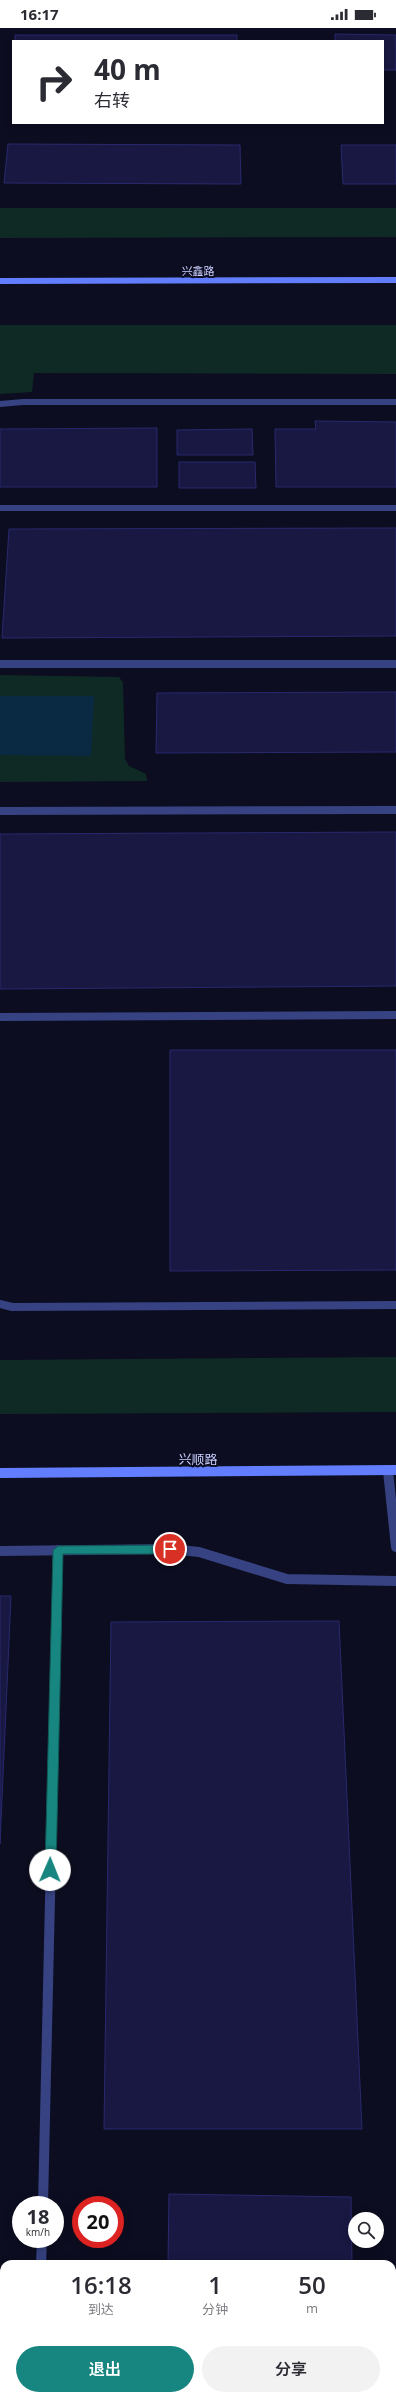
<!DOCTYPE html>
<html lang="zh">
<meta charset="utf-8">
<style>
:root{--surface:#fff;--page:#f2f2f3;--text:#2b2b33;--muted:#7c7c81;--accent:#188680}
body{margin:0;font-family:"Open Sans","Noto Sans SC",sans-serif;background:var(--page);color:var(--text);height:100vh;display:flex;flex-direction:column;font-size:15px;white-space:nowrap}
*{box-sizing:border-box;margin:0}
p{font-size:13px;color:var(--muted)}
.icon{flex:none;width:22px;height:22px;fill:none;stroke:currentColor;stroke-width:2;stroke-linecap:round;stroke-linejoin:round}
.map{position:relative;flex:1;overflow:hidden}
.drawer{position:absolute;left:0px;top:2232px;width:396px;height:140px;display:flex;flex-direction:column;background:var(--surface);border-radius:12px 12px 0 0;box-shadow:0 2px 10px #0003}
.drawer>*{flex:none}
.top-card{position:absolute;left:12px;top:12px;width:372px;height:84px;border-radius:0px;box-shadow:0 2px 10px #0003;background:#fff;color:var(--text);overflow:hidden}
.controls{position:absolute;left:348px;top:2184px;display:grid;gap:8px}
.controls a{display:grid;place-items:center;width:36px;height:36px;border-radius:50%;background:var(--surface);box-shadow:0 2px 10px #0003;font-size:20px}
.speed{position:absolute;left:12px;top:2168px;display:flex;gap:8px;font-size:20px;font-weight:700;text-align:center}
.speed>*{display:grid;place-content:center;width:52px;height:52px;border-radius:50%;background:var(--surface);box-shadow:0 2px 10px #0003;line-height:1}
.speed small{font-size:10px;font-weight:400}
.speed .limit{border:6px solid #d22;background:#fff;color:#111}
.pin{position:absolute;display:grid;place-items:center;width:34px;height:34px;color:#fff;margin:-17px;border:2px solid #fff;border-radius:50%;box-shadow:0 1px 4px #0007}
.me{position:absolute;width:44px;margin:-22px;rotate:1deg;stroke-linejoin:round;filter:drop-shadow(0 0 3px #0008)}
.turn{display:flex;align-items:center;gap:14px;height:84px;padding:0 16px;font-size:18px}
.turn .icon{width:52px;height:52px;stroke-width:2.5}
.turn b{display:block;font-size:28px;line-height:34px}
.eta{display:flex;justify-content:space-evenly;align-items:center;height:68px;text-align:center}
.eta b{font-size:24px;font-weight:600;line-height:28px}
.action{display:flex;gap:8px;margin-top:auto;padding:8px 16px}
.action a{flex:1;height:46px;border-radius:24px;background:var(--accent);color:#fff;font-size:16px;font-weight:600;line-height:46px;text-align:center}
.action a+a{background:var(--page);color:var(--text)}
.status{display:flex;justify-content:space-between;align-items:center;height:28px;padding:0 20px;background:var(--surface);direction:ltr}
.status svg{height:11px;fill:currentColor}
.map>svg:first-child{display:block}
.green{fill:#0f2a24}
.water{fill:#0a2942}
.building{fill:#181842;stroke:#29296e}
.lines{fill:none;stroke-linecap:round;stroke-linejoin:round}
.lane-far2{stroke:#364281;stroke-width:6}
.lane-far1{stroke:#364281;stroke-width:8}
.lane{stroke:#364281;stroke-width:10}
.secondary-far1{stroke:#627eff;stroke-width:6}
.secondary{stroke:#627eff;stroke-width:10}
.route{fill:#188680;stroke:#105753}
.labels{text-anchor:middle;stroke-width:4;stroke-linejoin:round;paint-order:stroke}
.far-street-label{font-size:11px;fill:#cbd0ff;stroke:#0c0d20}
.street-label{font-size:13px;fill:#cbd0ff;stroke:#0c0d20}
</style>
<div class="status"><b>16:17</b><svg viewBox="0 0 49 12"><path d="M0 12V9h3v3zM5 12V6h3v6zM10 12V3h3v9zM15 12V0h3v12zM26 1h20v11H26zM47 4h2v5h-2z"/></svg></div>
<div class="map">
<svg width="396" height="2372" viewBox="0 0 396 2372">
<rect width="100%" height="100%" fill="#0c0d20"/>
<g class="green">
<polygon points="0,180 396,180 396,209 0,210"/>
<polygon points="0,297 396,297 396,346 34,345 32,364 0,366"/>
<polygon points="0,647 119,649 123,655 125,731 129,738 146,746 147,753 0,754"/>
<polygon points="396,1329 396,1384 0,1386 0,1332"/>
</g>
<polygon class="water" points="0,668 94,668 91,728 0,727"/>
<g class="building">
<polygon points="335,6 396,7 396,42 383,42 383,13 335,13"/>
<rect x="15" y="7" width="222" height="6"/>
<polygon points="8,116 240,117 241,156 4,155"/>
<polygon points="341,117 396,117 396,156 343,156"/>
<polygon points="315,393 396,394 396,459 276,459 275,401 316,401"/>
<polygon points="157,400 157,459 0,459 0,401"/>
<polygon points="252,401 253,427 177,427 177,402"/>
<polygon points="179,434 255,434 256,460 179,460"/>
<polygon points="396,500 396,608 2,610 9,501"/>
<polygon points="396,664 396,724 156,725 157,665"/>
<polygon points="396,804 396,958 0,961 0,806"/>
<polygon points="170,1022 396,1022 396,1242 170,1243"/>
<polygon points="0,1568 11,1568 0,1816"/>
<polygon points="339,1593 362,2101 104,2101 111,1594"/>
<polygon points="169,2166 351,2169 352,2236 168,2236"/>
</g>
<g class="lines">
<g class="lane-far2">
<polyline points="0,376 23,374 396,374"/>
<polyline points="0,480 396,480"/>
</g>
<g class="lane-far1">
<polyline points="0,636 396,636"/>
<polyline points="0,783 396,782"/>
<polyline points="0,989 396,987"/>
<polyline points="0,1276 12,1279 396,1277"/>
</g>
<g class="lane">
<polyline points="388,1443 396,1519"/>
<polyline points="0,1523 170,1521 199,1524 287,1551 396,1553"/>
<polyline points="43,2177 58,1522"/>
<polyline points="41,2236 42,2211"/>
<polyline points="392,2339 396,2339"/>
<polyline points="0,2341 4,2341"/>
<polyline points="299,2368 299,2372"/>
</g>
<polyline class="secondary-far1" points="0,253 396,252"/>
<polyline class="secondary" points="0,1445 396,1442"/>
</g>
<polygon class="route" points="170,1517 175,1521 170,1526 63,1526 56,1842 50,1846 45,1842 53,1522 58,1518"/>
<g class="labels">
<g class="far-street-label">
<text x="198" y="247">兴鑫路</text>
</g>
<g class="street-label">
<text x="198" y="1436">兴顺路</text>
</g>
</g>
</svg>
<div class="controls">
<a><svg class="icon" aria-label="search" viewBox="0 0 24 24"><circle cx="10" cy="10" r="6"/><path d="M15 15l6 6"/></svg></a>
</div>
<div class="speed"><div>18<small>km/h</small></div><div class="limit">20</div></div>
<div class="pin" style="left:170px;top:1521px;background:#d93025"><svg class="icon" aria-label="arrive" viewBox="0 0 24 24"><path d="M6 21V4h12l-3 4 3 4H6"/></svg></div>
<svg class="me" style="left:50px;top:1842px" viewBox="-20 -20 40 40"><circle r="19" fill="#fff"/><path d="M0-13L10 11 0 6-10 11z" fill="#188680"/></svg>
<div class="top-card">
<div class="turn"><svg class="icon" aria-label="right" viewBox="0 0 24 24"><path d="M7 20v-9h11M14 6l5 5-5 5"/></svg><div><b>40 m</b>右转</div></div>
</div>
<section class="drawer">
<div class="eta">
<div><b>16:18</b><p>到达</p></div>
<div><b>1</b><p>分钟</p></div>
<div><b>50</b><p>m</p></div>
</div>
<div class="action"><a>退出</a><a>分享</a></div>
</section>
</div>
